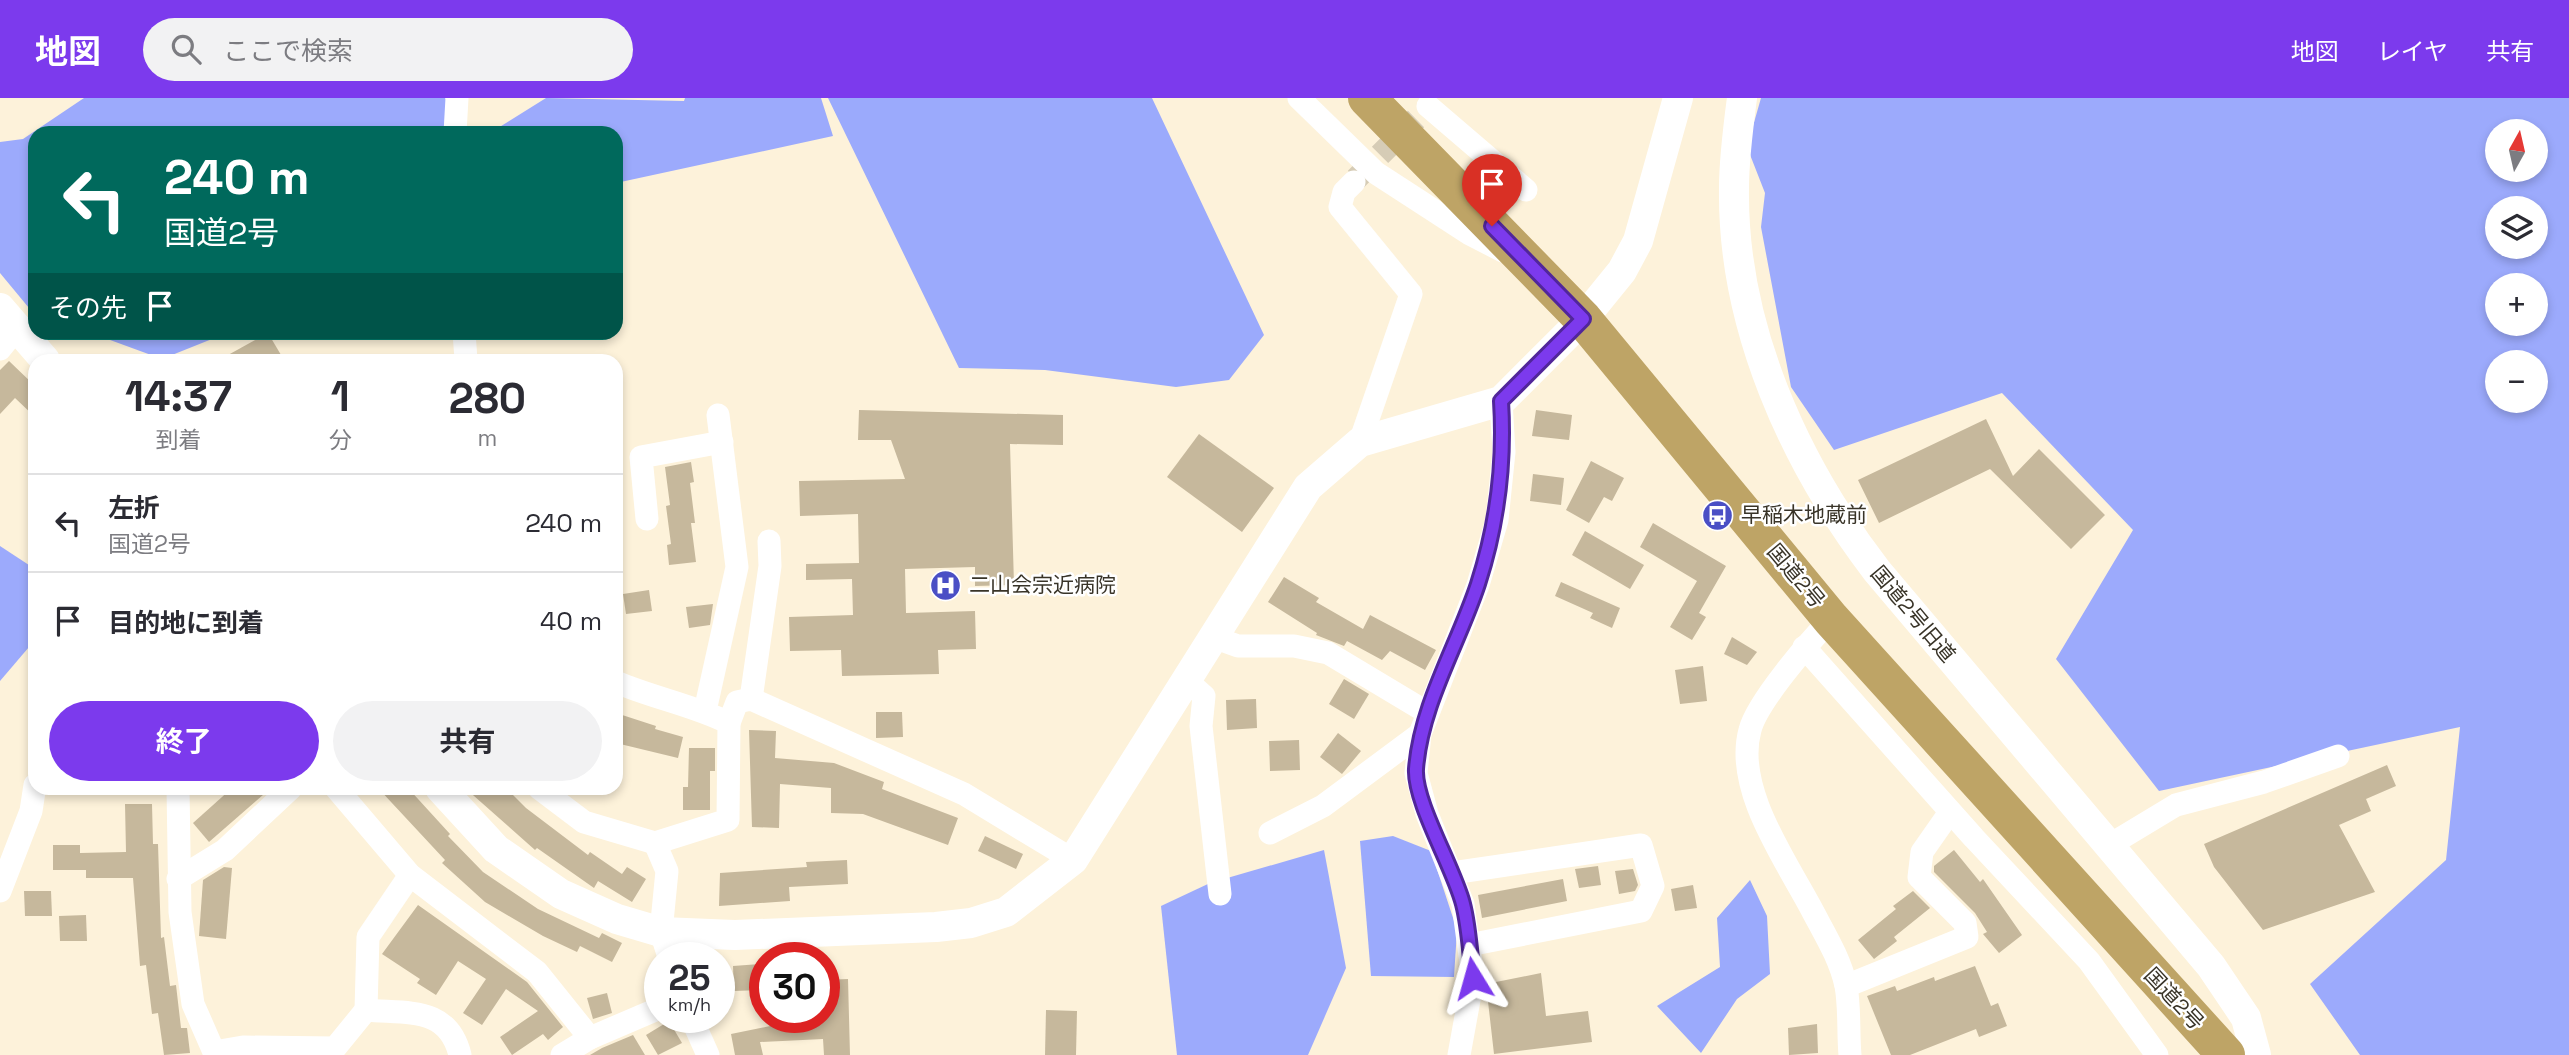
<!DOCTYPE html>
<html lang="ja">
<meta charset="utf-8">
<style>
:root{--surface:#fff;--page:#f2f2f3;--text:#2b2b33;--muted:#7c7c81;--line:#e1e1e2;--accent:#7c3aed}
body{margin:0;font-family:"Space Grotesk","Noto Sans JP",sans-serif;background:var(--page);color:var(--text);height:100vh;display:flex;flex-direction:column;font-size:26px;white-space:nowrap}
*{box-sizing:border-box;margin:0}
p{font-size:23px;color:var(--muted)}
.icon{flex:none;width:38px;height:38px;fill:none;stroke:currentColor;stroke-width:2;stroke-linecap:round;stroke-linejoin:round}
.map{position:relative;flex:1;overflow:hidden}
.drawer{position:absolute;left:28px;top:256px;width:595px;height:441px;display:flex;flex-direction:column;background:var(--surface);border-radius:21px;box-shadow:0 4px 10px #0003}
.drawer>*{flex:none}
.banner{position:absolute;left:28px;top:28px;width:595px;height:214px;border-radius:21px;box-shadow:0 4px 10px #0003;background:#00695c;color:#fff;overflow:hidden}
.needle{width:46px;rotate:8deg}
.fabs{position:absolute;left:2485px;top:21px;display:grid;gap:14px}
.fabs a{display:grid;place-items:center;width:63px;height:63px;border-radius:50%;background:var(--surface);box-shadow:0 4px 10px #0003;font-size:35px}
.speed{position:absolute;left:644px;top:844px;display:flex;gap:14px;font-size:35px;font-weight:700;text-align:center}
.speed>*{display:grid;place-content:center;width:91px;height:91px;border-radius:50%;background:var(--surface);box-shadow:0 4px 10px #0003;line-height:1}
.speed small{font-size:18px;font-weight:400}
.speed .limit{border:10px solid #d22;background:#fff;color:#111}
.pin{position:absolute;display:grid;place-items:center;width:60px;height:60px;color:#fff;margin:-72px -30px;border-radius:50% 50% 50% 0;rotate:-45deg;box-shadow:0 0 7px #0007}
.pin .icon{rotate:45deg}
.me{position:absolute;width:77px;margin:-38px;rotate:352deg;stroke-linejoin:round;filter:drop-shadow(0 0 5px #0008)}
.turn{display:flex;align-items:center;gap:24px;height:147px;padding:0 21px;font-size:32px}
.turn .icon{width:91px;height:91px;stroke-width:2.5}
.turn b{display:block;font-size:49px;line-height:60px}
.then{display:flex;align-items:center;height:66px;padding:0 21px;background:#0003;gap:14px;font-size:26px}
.eta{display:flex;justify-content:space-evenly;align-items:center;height:119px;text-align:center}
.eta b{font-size:42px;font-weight:700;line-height:49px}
.cta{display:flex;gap:14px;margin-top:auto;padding:14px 21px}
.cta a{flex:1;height:80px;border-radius:42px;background:var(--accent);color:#fff;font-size:28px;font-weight:700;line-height:80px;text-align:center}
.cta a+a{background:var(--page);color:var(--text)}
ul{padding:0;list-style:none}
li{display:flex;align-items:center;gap:21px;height:98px;padding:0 21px;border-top:2px solid var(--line)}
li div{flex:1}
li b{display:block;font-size:26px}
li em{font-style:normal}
header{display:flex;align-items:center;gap:42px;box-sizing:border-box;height:98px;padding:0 35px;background:var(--accent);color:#fff}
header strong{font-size:33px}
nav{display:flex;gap:38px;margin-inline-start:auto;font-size:24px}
.search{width:490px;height:63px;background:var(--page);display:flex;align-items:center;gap:18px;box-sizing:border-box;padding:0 24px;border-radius:38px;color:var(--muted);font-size:26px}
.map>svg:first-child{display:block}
.forest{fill:#9caafc;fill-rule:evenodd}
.water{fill:#9baafc}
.building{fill:#c6b89c}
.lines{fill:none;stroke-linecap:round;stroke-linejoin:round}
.minor-tunnel{stroke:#d6ccb6;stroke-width:23;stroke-dasharray:23 11;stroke-linecap:butt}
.minor{stroke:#fff;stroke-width:23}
.tertiary{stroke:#fff;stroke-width:30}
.trunk{stroke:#bea466;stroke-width:38}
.route-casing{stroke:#51269a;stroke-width:18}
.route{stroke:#7c3aed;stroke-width:12}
.labels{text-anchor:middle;stroke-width:5;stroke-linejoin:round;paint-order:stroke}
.poi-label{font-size:21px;fill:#393428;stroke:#fff;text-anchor:start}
.street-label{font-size:21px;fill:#393428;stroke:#fff}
</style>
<header>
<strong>地図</strong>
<div class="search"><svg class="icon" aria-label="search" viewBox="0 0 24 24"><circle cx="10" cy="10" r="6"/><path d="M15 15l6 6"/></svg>ここで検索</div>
<nav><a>地図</a><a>レイヤ</a><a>共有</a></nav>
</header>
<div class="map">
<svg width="2569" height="957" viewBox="0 0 2569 957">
<rect width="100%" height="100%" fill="#fdf2da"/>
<g class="forest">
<polygon points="84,0 445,0 466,35 35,35 35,212 29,210 0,175 0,44 23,41"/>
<polygon points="546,0 684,3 685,0 821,0 833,38 616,85 616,35 490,35"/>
<path d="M1761,0H2569V957H2360L2310,886L2446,762L2460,629L2159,693L2056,561L2133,432L2002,295L1834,352L1791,289L1761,129L1765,95L1747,49ZM2497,33H2536V72H2497ZM2497,110H2536V149H2497ZM2497,187H2536V226H2497ZM2497,264H2536V303H2497Z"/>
<polygon points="91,235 91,234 227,235 162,261"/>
<polygon points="0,448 35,471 35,542 0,583"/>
<polygon points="1324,752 1346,870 1308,957 1177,957 1161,808 1210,785"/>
</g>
<g class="water">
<polygon points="828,0 1152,0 1264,237 1229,282 1176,289 1045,272 959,270"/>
<polygon points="1393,738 1431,753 1457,832 1454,879 1371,878 1360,743"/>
<polygon points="1750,782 1767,818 1770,876 1737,901 1701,955 1657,908 1720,869 1717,820"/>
</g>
<g class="building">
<polygon points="268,235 284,262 219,262"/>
<polygon points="9,263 35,288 35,319 15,300 0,316 0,272"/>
<polygon points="859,312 1063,317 1063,347 1010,346 1014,487 975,488 975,469 905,471 906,515 975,513 976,551 938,552 939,576 842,578 841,552 790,553 789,519 853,517 852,481 806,482 806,466 859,465 858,416 800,418 799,383 905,381 891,342 858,342"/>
<polygon points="1536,312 1572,317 1569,342 1532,338"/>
<polygon points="1986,321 2013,378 2039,351 2105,417 2071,451 1990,371 1879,425 1858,382"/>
<polygon points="1199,336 1274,390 1242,434 1167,379"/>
<polygon points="1591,363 1624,380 1612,403 1604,399 1589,425 1566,412"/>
<polygon points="691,364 694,384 690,385 695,425 691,425 696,464 669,467 667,447 671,446 666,408 670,407 665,369"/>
<polygon points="1533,376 1564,380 1561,407 1530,403"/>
<polygon points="1653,425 1726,468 1699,515 1706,519 1692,542 1670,529 1697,483 1640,449"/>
<polygon points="1585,433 1644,467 1630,491 1572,457"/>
<polygon points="1284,479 1319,500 1316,504 1363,531 1370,517 1436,552 1425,572 1390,553 1382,562 1347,543 1344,548 1316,537 1317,535 1268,504"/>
<polygon points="1561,484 1620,510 1612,530 1590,520 1593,515 1555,498"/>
<polygon points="649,492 652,513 626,516 623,496"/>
<polygon points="713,506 710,527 689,530 686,509"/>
<polygon points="1732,539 1757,554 1747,567 1724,556"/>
<polygon points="1703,568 1707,603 1680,606 1675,572"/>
<polygon points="1344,581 1369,596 1354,621 1329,606"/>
<polygon points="1256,601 1257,630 1227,632 1226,602"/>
<polygon points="876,614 902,614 903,639 876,640"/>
<polygon points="616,615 656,628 655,631 683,639 678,660 616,645"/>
<polygon points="749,632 776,633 775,660 834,665 884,684 882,691 958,720 948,747 863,716 831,715 831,690 780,686 779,730 752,729"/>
<polygon points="1338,635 1361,653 1342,676 1320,659"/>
<polygon points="1299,642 1300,672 1270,673 1269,643"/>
<polygon points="689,650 715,650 715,673 710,673 710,712 683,712 683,689 688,689"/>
<polygon points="2387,667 2396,688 2366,701 2371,713 2339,727 2375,794 2263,832 2214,769 2204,746"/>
<polygon points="232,690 271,690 209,744 193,725"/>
<polygon points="378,690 408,690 450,736 448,738 483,774 538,811 599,840 602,835 622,845 612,864 580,848 577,854 543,838 485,804 442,765 445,762"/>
<polygon points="465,690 506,690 526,710 588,757 590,754 622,776 627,769 646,781 632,804 598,783 594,790 537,750 535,752"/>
<polygon points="125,706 152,706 153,746 158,746 161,840 164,839 170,888 176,887 181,930 187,930 190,955 164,957 158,915 152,916 146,867 140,868 133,780 86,780 86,772 53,772 53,747 80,747 80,755 126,754"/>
<polygon points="985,738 1023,756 1016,771 978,753"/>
<polygon points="1954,752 1980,784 1983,781 2022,837 1999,855 1983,836 1987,834 1975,815 1934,774 1934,768"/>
<polygon points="847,762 848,786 789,789 790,803 719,808 720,775 807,769 806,764"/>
<polygon points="1598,768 1601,787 1579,790 1575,771"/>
<polygon points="224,769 232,770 226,841 199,838 203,782"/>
<polygon points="1633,771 1638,787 1635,793 1619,796 1615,773"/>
<polygon points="1563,781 1567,803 1482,820 1478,797"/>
<polygon points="1693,787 1697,810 1675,813 1671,791"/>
<polygon points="24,793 51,793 52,818 25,818"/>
<polygon points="1913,793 1930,810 1894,839 1897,843 1874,861 1858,842 1896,811 1893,808"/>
<polygon points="418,807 527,884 563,929 548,942 543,936 512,957 500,939 538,913 506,891 482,927 463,915 486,881 458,863 436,897 417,885 420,881 382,856"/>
<polygon points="86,817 87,843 60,843 59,818"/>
<polygon points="760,866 761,892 734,893 733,868"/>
<polygon points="1975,868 1991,908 1998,905 2007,928 1979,939 1976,931 1910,957 1891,957 1867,898 1895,888 1897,893 1934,879 1935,883"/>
<polygon points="1541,875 1546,918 1588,913 1592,944 1494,956 1486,886"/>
<polygon points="848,881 850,957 824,957 823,941 760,944 763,957 735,957 731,936 775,927 775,919 824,919 824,882"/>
<polygon points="607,895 612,915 593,921 587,900"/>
<polygon points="1046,912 1077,913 1076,957 1045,957"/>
<polygon points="669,923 682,945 658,957 646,937"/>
<polygon points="1817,926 1818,955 1789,957 1788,930"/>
<polygon points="633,937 645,957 590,957 602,950"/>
</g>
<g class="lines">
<polyline class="minor-tunnel" points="1356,81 1416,21"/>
<g class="minor">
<polyline points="1299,0 1376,75 1470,136 1503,153"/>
<polyline points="1428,8 1526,92"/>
<polyline points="455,35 457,0"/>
<polyline points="1354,84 1344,94 1340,109 1411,196 1360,344"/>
<polyline points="464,234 466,262"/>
<polyline points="0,251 17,230"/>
<polyline points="647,421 641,359 722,344"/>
<path d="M1831,521C1810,543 1757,604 1750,632C1734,690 1785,761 1811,810C1824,835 1840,860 1846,888C1850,910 1848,935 1850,957"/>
<polyline points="1213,539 1238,548 1294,548 1328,555 1428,615"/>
<polyline points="1804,549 1974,740 2089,863 2157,957"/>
<polyline points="1186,582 1204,598 1201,628 1220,796"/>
<path d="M616,584C653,600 693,607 729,625L737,604L751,601L964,696L1073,762"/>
<polyline points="751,601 770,468 769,443"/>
<polyline points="705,613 737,469 718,317"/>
<path d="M178,690L180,814L193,906L214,954L243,949L335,950L366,912C408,916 448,908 460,957"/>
<polyline points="336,690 410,777 537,874 590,940"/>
<polyline points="539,690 584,724 655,745 728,722 729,625"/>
<polyline points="1270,735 1323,708 1420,636"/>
<polyline points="655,745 667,773 661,834 669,859"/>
<polyline points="2108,748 2176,707 2264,684 2338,658"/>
<polyline points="1452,775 1641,747 1653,788 1641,813 1469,847"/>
<polyline points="178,781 225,752 291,690"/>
<polyline points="0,793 31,713 35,687"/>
<polyline points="1846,888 1967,839 1965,825 1919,779 1922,754 1950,714"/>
<polyline points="366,912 368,839 410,777"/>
<polyline points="691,919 708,957"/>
<polyline points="562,957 590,940 660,910"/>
<polyline points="1459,957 1473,880 1463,806 1427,716 1416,675 1420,636 1478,487 1497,422 1504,354 1501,303"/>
</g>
<g class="tertiary">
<path d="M1742,0C1738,30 1734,60 1734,90C1732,228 1794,365 1877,473L2211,868L2246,920L2256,957"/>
<polyline points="0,210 45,262"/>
<polyline points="440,690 496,751 561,796 617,821 661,834 735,837 936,829 971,825 1006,814 1073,762 1308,389 1360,344 1501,303 1583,221 1622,173 1638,143 1678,0"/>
</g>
<polyline class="trunk" points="1367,0 1583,221 1831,521 2226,957"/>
</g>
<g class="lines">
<defs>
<path id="route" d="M1473,880C1470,855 1469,829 1463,806C1454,770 1414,704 1416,671C1421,606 1458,547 1478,486C1498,424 1505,366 1501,303L1583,221L1492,128"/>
</defs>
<use href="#route" class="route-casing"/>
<use href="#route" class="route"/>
</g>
<defs>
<symbol id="bus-disc" viewBox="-11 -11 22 22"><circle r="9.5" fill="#4a4fc5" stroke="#fff"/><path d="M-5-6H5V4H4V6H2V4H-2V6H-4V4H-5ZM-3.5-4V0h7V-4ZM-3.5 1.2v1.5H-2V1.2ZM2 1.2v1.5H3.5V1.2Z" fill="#fff"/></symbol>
<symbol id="hospital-disc" viewBox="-11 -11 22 22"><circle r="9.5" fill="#4a4fc5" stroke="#fff"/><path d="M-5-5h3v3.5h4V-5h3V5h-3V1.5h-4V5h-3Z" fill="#fff"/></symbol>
</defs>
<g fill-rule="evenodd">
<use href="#bus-disc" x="1700" y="400" width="35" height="35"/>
<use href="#hospital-disc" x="928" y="470" width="35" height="35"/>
</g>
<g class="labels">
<g class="poi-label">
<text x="1741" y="424">早稲木地蔵前</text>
<text x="969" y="494">二山会宗近病院</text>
</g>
<g class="street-label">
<text transform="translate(1796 478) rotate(50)" y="7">国道2号</text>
<text transform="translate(1913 516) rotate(50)" y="7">国道2号旧道</text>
<text transform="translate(2174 901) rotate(47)" y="7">国道2号</text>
</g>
</g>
</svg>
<div class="fabs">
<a><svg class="needle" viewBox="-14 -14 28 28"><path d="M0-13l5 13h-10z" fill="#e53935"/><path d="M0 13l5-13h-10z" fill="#7c7c81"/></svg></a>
<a><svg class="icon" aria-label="layers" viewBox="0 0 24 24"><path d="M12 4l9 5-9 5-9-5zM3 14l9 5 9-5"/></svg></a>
<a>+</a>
<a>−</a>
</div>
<div class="speed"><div>25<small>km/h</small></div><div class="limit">30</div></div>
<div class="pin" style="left:1492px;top:128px;background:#d93025"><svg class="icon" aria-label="arrive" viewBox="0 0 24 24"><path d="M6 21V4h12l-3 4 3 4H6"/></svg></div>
<svg class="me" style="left:1473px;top:880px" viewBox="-20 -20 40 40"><path d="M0-17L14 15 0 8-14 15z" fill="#7c3aed" stroke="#fff" stroke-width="4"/></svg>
<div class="banner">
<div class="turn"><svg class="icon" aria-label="left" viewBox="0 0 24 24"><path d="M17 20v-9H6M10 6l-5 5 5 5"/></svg><div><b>240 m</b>国道2号</div></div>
<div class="then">その先<svg class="icon" aria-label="arrive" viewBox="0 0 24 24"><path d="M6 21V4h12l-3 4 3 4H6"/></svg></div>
</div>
<section class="drawer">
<div class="eta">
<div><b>14:37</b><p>到着</p></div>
<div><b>1</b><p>分</p></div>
<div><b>280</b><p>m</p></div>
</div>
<ul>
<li><svg class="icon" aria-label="left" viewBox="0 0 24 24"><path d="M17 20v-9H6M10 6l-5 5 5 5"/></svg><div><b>左折</b><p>国道2号</p></div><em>240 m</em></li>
<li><svg class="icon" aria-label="arrive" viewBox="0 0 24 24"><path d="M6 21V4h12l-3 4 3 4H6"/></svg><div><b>目的地に到着</b></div><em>40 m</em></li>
</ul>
<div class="cta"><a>終了</a><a>共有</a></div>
</section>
</div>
